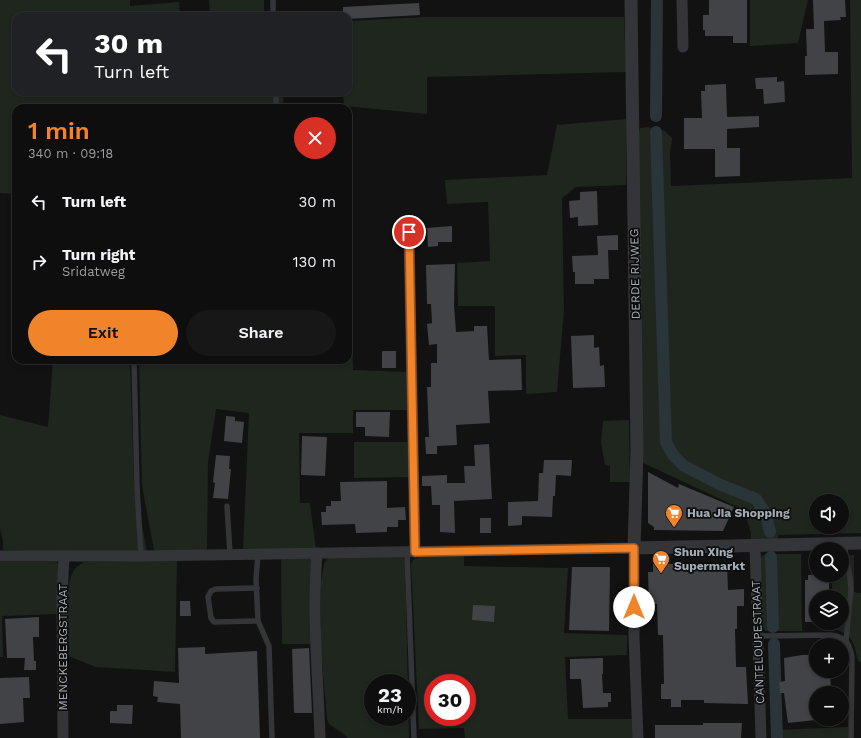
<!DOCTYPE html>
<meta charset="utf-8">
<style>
:root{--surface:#0e0e0e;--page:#171717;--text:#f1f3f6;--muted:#9b9c9e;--line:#2e2e2e;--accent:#f1842b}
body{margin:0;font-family:"Work Sans",sans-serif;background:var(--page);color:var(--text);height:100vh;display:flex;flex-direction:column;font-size:15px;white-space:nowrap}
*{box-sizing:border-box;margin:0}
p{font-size:13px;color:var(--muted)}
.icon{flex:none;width:22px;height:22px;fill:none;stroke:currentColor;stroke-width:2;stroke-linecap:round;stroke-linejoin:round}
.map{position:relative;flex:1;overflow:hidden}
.details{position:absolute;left:12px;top:104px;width:340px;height:260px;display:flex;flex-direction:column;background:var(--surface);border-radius:12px;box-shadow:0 2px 6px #0003,0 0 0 1px var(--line)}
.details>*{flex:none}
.hud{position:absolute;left:12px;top:12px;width:340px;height:84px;border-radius:12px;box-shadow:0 2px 6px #0003,0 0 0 1px var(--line);background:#202124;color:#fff;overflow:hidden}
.controls{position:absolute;left:809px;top:494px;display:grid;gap:8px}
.controls a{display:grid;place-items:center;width:40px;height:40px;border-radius:50%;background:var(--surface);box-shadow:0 2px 6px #0003,0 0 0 1px var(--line);font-size:20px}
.speed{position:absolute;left:364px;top:674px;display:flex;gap:8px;font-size:20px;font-weight:700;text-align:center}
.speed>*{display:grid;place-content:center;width:52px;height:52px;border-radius:50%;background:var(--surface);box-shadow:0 2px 6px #0003,0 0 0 1px var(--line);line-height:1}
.speed small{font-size:10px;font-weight:400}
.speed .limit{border:6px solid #d22;background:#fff;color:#111}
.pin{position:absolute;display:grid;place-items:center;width:34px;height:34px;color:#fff;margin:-17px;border:2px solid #fff;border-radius:50%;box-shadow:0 1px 4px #0007}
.me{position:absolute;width:44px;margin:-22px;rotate:0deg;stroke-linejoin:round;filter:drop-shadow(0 0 3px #0008)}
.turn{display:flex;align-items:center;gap:14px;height:84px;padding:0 16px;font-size:18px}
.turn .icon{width:52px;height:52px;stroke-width:2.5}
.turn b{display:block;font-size:28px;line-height:34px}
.round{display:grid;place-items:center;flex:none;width:42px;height:42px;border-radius:21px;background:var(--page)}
.overview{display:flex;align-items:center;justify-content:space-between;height:68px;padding:0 16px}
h1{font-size:24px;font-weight:600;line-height:30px;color:var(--accent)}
.button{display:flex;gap:8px;margin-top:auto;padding:8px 16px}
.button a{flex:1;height:46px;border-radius:24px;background:var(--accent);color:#111;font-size:16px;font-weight:600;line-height:46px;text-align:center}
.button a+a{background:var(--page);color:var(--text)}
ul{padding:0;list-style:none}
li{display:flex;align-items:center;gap:12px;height:60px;padding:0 16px}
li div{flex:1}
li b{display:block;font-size:15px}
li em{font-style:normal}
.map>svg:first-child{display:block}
.green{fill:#1e261e;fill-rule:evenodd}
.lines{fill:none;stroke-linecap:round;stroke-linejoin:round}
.canal{stroke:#2a3539;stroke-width:12}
.building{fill:#414346}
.service{stroke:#333538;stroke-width:5.5}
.minor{stroke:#333538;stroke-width:11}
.tertiary{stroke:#333538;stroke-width:13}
.route-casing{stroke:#9d561c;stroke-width:10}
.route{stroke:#f1842b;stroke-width:7}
.labels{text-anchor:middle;stroke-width:3.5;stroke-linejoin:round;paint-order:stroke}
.street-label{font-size:12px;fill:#a3acb4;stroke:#0d0d0e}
.poi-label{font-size:12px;font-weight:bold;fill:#a3acb4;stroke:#0d0d0e;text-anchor:start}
</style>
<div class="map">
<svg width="861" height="738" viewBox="0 0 861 738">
<rect width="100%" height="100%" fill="#121213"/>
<g class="green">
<polygon points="0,0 130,0 130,6 179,2 180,16 16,16 16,92 283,92 284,108 16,108 16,194 0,193"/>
<polygon points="209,0 264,0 264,16 210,16"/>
<polygon points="750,0 808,0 798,43 750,46"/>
<path d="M850,0H861V533L778,535V541H751V533L744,510L641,462L638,137L640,128L648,127L665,131L672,138L670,153L671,186L852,178ZM816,501H842V527H816Z"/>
<polygon points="426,17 624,17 626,72 427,77 427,114 344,106 343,92 348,92 348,21"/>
<polygon points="626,119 626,185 576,187 562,198 564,310 557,392 526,394 526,355 495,356 495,306 458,306 457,263 490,261 488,202 447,204 445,180 547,175 557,125"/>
<polygon points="348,245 350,245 353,370 407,372 408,410 353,410 353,433 299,433 300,503 310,503 316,549 243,550 249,413 216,409 208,462 207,551 158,552 154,550 142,486 139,360 348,360"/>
<polygon points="53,360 130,360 134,484 147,552 71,553 3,550 3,541 0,529 0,415 48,427"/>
<polygon points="629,420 630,482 610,482 610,466 605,465 601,443 603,421"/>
<polygon points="354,442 410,442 409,477 354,478"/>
<polygon points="765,554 801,554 802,631 766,631 761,626 759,558"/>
<path d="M842,555H854V592L861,593V662L858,661C854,643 853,633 832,629V623H842V597H832V575H842Z"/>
<path d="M464,556V566L568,568L564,633L627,635V655L565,657L568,719H633V738H465L464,728L419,729L411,564L414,559L419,557ZM433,683H467V717H433Z"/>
<path d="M403,557L405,560L409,738H347L346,736L329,724L327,719L321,650V583L324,564L328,558ZM373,683H407V717H373Z"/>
<polygon points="281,559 315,559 313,644 282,644"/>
<path d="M177,560L175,672L96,667L66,655C66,636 64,587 73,572C75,567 80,565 84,562Z"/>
<polygon points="0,562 55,562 62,565 59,614 2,616 3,657 0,657"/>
<polygon points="848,727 848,738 777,738 777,730"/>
</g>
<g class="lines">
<g class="canal">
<polyline points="656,116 657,0"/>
<polyline points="656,132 666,442 673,455 684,466 719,484 756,499 766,514 770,532"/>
<polyline points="771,557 773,627"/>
<polyline points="774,644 777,738"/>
</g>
</g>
<g class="building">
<polygon points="709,0 747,0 747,43 733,43 733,36 705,36 705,30 703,30 703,15 709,15"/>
<polygon points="813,0 845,0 846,17 840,17 841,20 824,21 825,52 838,52 838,74 805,75 805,56 807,56 806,29 814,29"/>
<polygon points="419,3 420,15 348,19 348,16 343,16 343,7"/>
<polygon points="777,77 777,82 784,81 785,102 764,104 763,89 756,89 755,78"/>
<polygon points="726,84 727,117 759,116 759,127 727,129 727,148 740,148 740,176 715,177 715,149 684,149 684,118 702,118 701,91 705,91 705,85"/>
<polygon points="597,191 598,225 578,226 578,217 570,218 569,201 580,200 580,192"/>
<polygon points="452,226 452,242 438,242 438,246 428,247 427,228"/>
<polygon points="618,235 618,250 608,250 609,279 594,279 594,284 575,284 575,272 573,272 572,256 598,255 597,236"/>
<polygon points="455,264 454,304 456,332 474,331 474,326 487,326 489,360 521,359 522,390 488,391 490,423 456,425 457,445 437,446 437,454 426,454 425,437 429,437 427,387 431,387 431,363 437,363 437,344 429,345 427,324 432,323 431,304 427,304 426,265"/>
<polygon points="594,335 594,348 599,347 600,366 604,365 605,387 573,388 571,336"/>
<rect x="382" y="351" width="14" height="17"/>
<polygon points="356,412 390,412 389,437 365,436 365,427 356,427"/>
<polygon points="226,416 235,417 235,421 244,422 242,443 224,441"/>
<polygon points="302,436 327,437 325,476 301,475"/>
<polygon points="489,444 492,499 454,501 455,533 440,532 440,505 432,505 431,486 422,486 422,476 447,475 447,483 465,483 464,466 475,466 474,445"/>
<polygon points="216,455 230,456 229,469 231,469 228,499 213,498 215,483 213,482"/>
<polygon points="544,460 572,460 571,476 556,475 555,496 553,496 552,517 522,516 522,525 508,526 508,502 538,501 539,473 543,473"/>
<polygon points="648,472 678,488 679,484 734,507 723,531 654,530 654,527 648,523"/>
<polygon points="387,481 387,508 405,507 406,520 398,520 398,527 387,527 387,532 356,533 355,524 322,525 321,512 326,512 326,506 331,506 331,501 341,501 340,482"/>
<rect x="480" y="518" width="11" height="15"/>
<polygon points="653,564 679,564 679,568 698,568 698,565 727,564 728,590 744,589 744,606 737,606 737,629 735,629 736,667 746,667 748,704 704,703 704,700 681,700 681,707 671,707 671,699 661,699 661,684 664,684 663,635 658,635 657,604 649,604 648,572 653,572"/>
<polygon points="572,567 610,567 609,631 569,630"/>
<polygon points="808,575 829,575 829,593 818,593 818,597 816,597 816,622 805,622 805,580 808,580"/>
<polygon points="180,601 190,601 191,616 180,616"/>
<polygon points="473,605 495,606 494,622 472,620"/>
<polygon points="39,617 39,637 33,637 34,661 36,661 36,670 24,670 25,658 7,658 5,619"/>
<polygon points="205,647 205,654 257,651 260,738 181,738 180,704 157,702 158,697 153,696 154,681 179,683 178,648"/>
<polygon points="309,648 312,713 294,713 292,649"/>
<polygon points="802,655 812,655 813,659 816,659 816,671 830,671 831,693 816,693 816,720 788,723 784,693 780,693 779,682 785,681 784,658"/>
<polygon points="603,658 603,674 602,674 603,693 611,693 611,702 608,702 608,707 583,708 581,679 570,679 570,659"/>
<polygon points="29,677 30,698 23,698 24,722 0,724 0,678"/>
<polygon points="117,705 133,705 132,724 110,723 110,711 117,711"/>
<polygon points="703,723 742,723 741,738 655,738 655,725 703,725"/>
</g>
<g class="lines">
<g class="service">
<polyline points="273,0 273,16"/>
<polyline points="276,92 276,108"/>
<polyline points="134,360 137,487 141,556"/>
<polyline points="227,506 230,554"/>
<polyline points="844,544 850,578 851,589 846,641"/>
<polyline points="407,552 414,738"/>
<polyline points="258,554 256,579 258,621 269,646 272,738"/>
<polyline points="257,588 216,589 211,591 208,597 211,618 214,622 258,621"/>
<path d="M758,636L830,635C846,637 849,642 852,657L851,738"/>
</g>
<g class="minor">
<polyline points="682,0 683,47"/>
<polyline points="409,232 415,552"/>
<polyline points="755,546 761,738"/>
<path d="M317,553C312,615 318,676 320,738"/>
<polyline points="0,556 141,556 634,548 634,637 638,738"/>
<polyline points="63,738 62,596 64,556"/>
</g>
<polyline class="tertiary" points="631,0 637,451 634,548 861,543"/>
</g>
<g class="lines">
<defs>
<polyline id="route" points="409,232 415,552 634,548 634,607"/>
</defs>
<use href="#route" class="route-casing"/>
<use href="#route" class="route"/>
</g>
<defs>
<symbol id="supermarket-pin" viewBox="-11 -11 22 30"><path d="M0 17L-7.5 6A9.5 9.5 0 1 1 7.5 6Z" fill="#f1842b" stroke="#0d0d0e"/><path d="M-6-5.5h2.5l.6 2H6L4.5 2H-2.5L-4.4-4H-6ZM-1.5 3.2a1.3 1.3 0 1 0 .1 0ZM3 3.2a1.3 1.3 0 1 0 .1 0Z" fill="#fff"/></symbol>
</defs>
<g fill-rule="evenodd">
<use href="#supermarket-pin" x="664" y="503" width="20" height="27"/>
<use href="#supermarket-pin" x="651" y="549" width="20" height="27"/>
</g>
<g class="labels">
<g class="street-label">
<text transform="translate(635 274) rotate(-91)" y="4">DERDE RIJWEG</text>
<text transform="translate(758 642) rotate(-92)" y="4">CANTELOUPESTRAAT</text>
<text transform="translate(63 647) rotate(-90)" y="4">MENCKEBERGSTRAAT</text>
</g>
<g class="poi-label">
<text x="687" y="517">Hua Jia Shopping</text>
<text x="674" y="556">Shun Xing<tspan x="674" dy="14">Supermarkt</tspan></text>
</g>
</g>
</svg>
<div class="controls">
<a><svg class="icon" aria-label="sound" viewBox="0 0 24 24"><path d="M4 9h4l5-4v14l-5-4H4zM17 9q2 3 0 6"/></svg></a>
<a><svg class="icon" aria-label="search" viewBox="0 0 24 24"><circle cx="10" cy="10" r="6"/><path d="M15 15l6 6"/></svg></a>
<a><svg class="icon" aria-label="layers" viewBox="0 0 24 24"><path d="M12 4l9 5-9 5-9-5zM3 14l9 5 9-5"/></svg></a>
<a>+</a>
<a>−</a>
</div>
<div class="speed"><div>23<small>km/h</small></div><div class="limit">30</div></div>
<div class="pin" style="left:409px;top:232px;background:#d93025"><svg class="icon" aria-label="arrive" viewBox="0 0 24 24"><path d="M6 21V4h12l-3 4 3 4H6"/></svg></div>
<svg class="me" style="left:634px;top:607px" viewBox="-20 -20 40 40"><circle r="19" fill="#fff"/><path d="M0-13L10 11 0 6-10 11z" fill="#f1842b"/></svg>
<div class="hud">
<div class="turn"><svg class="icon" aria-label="left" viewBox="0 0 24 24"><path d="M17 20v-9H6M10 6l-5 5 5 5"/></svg><div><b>30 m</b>Turn left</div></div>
</div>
<section class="details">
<div class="overview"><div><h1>1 min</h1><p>340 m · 09:18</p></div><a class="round" style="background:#d93025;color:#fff"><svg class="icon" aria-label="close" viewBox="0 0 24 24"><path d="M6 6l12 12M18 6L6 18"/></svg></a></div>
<ul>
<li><svg class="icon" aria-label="left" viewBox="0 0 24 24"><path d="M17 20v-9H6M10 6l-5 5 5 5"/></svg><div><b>Turn left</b></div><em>30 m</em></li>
<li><svg class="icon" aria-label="right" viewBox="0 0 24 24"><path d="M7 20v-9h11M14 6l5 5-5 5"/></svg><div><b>Turn right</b><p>Sridatweg</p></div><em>130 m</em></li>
</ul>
<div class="button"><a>Exit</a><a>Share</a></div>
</section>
</div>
